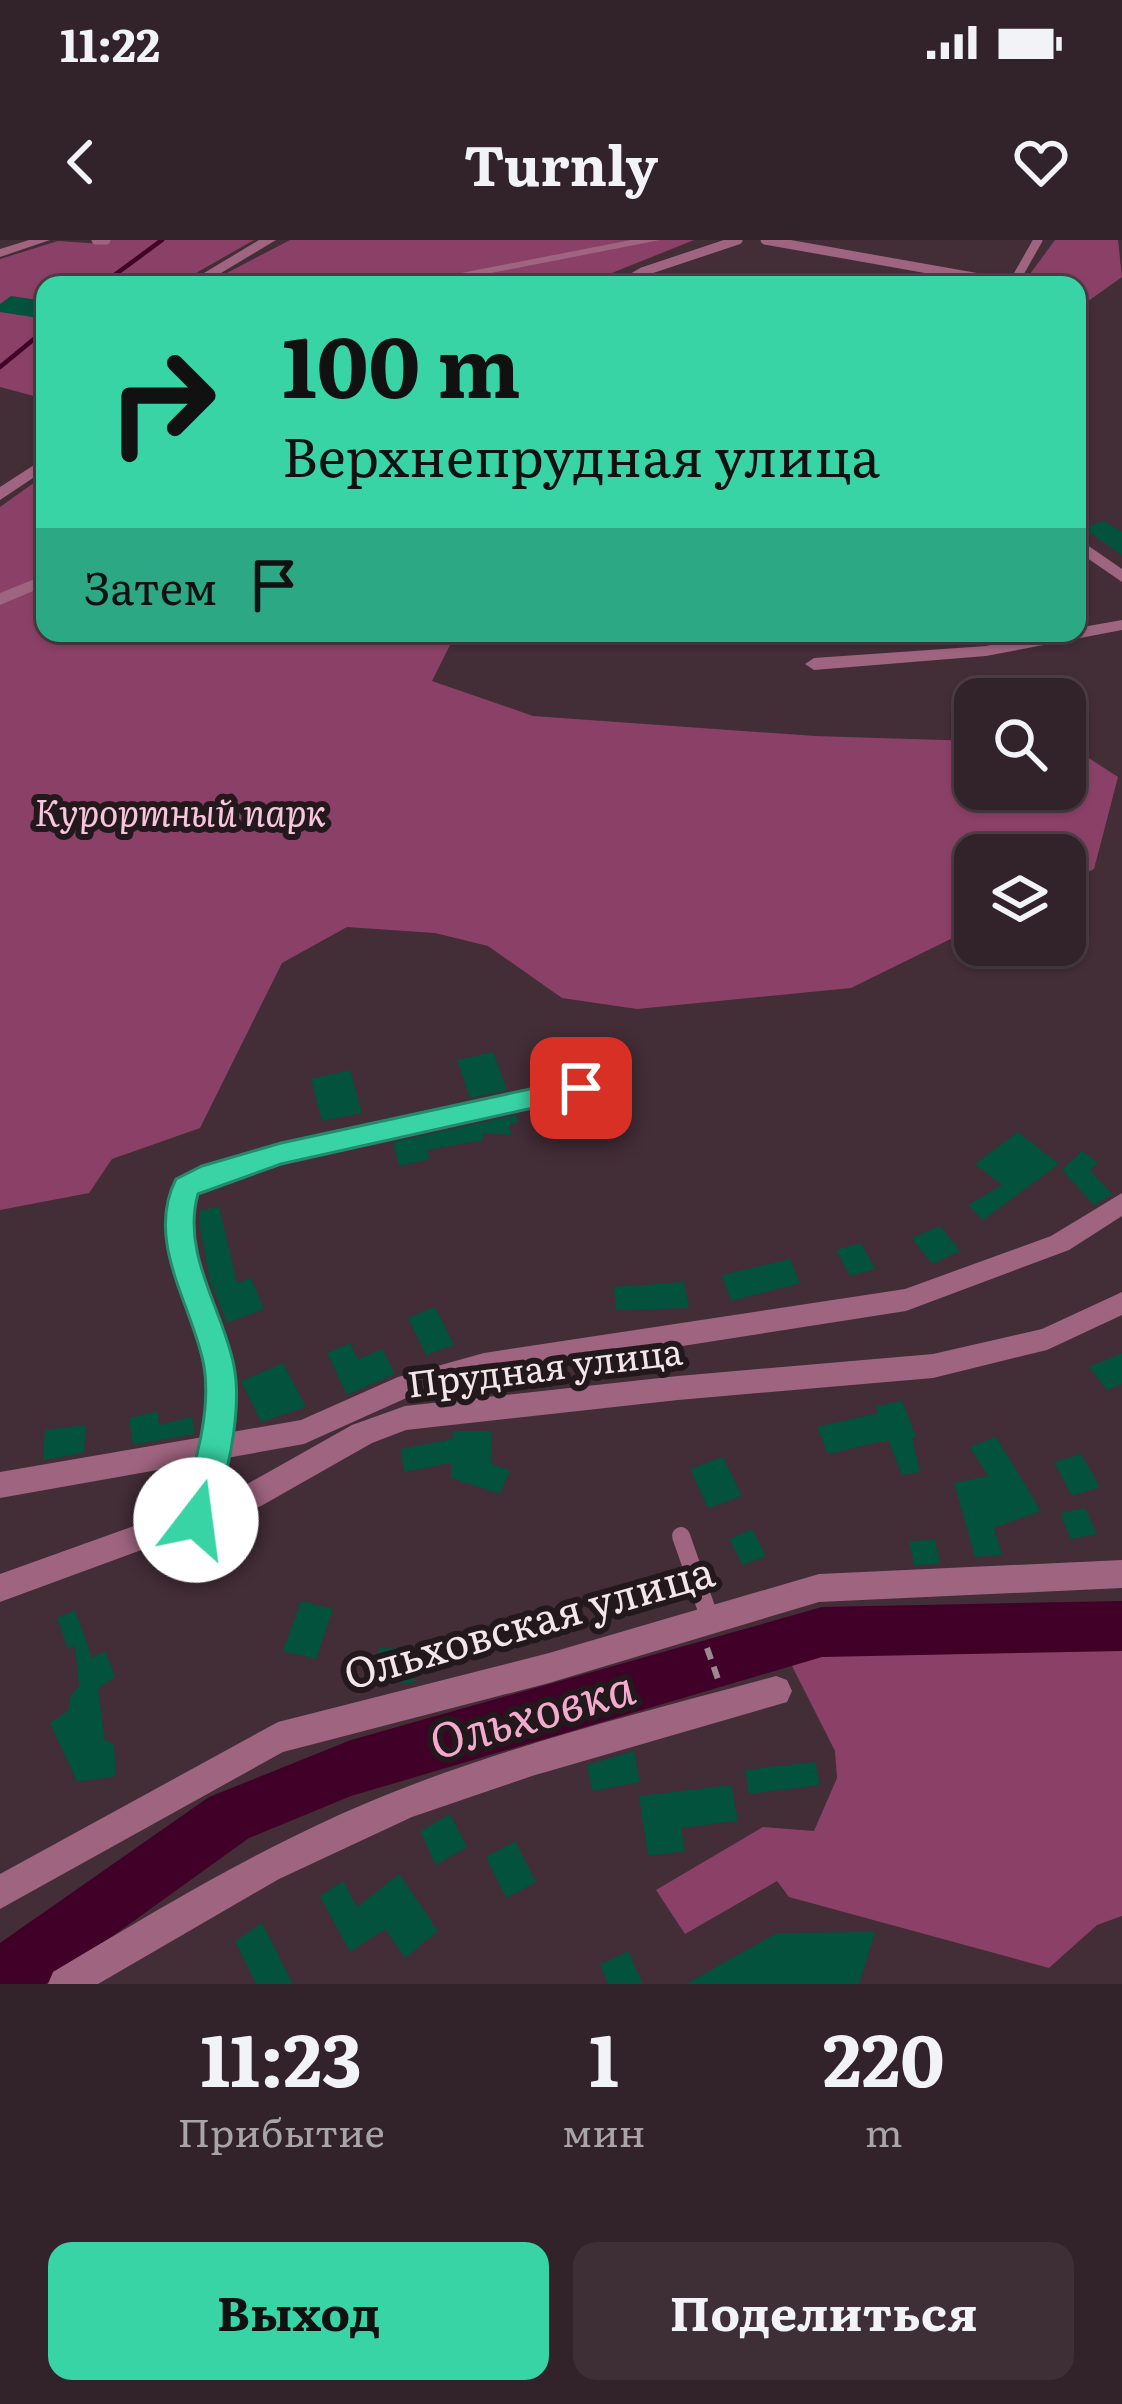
<!DOCTYPE html>
<html lang="ru">
<meta charset="utf-8">
<style>
:root{--surface:#322229;--page:#3d2f35;--text:#f1f3f6;--muted:#a8a4a8;--line:#4d3f46;--accent:#38d4a6}
body{margin:0;font-family:Literata,serif;background:var(--page);color:var(--text);height:100vh;display:flex;flex-direction:column;font-size:45px;white-space:nowrap}
*{box-sizing:border-box;margin:0}
p{font-size:39px;color:var(--muted)}
.icon{flex:none;width:66px;height:66px;fill:none;stroke:currentColor;stroke-width:2;stroke-linecap:round;stroke-linejoin:round}
.map{position:relative;height:1744px;overflow:hidden}
.details{display:flex;flex-direction:column;background:var(--surface);flex:1}
.details>*{flex:none}
.guide{position:absolute;left:36px;top:36px;width:1050px;height:366px;border-radius:24px;box-shadow:0 3px 9px #0004,0 0 0 3px var(--line);background:#38d4a6;color:#111;overflow:hidden}
.controls{position:absolute;left:954px;top:438px;display:grid;gap:24px}
.controls a{display:grid;place-items:center;width:132px;height:132px;border-radius:24px;background:var(--surface);box-shadow:0 3px 9px #0004,0 0 0 3px var(--line);font-size:60px}
.pin{position:absolute;display:grid;place-items:center;width:102px;height:102px;color:#fff;margin:-51px;border-radius:24px;box-shadow:0 6px 18px #0006}
.me{position:absolute;width:132px;margin:-66px;rotate:15deg;stroke-linejoin:round;filter:drop-shadow(0 0 9px #0008)}
.turn{display:flex;align-items:center;gap:42px;height:252px;padding:0 48px;font-size:54px}
.turn .icon{width:156px;height:156px;stroke-width:2.5}
.turn b{display:block;font-size:84px;line-height:102px}
.then{display:flex;align-items:center;height:114px;padding:0 48px;background:#0003;gap:24px;font-size:45px}
.eta{display:flex;justify-content:space-evenly;align-items:center;height:204px;text-align:center}
.eta b{font-size:72px;font-weight:700;line-height:84px}
.button{display:flex;gap:24px;margin-top:auto;padding:24px 48px}
.button a{flex:1;height:138px;border-radius:24px;background:var(--accent);color:#111;font-size:48px;font-weight:700;line-height:138px;text-align:center}
.button a+a{background:var(--page);color:var(--text)}
.status{display:flex;justify-content:space-between;align-items:center;height:84px;padding:0 60px;background:var(--surface);direction:ltr}
.status svg{height:33px;fill:currentColor}
header{display:flex;justify-content:space-between;align-items:center;height:156px;padding:0 48px;background:var(--surface);font-size:54px;font-weight:700}
.map>svg:first-child{display:block}
.green{fill:#8b4167}
.lines{fill:none;stroke-linecap:round;stroke-linejoin:round}
.stream{stroke:#410028;stroke-width:4.5}
.river{fill:#410028;fill-rule:evenodd}
.building{fill:#02523d}
.path{stroke:#9b8890;stroke-width:6;stroke-dasharray:12 8;stroke-linecap:butt}
.service-far1{stroke:#9f6480;stroke-width:9}
.service{stroke:#9f6480;stroke-width:18}
.minor{fill:#9f6480;fill-rule:evenodd}
.route{fill:#38d4a6;stroke:#248a6c;stroke-width:3}
.labels{text-anchor:middle;stroke-width:12;stroke-linejoin:round;paint-order:stroke}
.park-label{font-size:36px;font-style:italic;fill:#f8c6dc;stroke:#23191d}
.street-label{font-size:36px;fill:#f4e5eb;stroke:#23191d}
.near-street-label{font-size:42px;fill:#f4e5eb;stroke:#23191d}
.near-water-label{font-size:48px;font-style:italic;fill:#f3aacc;stroke:#23191d}
</style>
<div class="status"><b>11:22</b><svg viewBox="0 0 49 12"><path d="M0 12V9h3v3zM5 12V6h3v6zM10 12V3h3v9zM15 12V0h3v12zM26 1h20v11H26zM47 4h2v5h-2z"/></svg></div>
<header><svg class="icon" aria-label="back" viewBox="0 0 24 24"><path d="M15 5l-7 7 7 7"/></svg>Turnly<svg class="icon" aria-label="heart" viewBox="0 0 24 24"><path d="M12 20l-8-8c-3-5 5-10 8-4 3-6 11-1 8 4z"/></svg></header>
<div class="map">
<svg width="1122" height="1744" viewBox="0 0 1122 1744">
<rect width="100%" height="100%" fill="#432d37"/>
<g class="green">
<polygon points="110,0 254,0 175,45 45,45 45,159 0,147 0,19 58,1 103,4"/>
<polygon points="290,0 694,0 582,45 204,45"/>
<polygon points="1055,0 1118,0 1122,37 1077,69 1077,45 1022,45"/>
<polygon points="45,235 45,393 456,393 432,441 533,476 815,496 975,501 975,549 1065,549 1067,504 1118,537 1094,629 1065,643 1065,615 975,615 975,687 851,748 637,769 562,758 488,706 435,693 347,687 282,723 200,888 112,919 89,953 0,970 0,267"/>
<polygon points="1122,1363 1122,1676 1097,1685 1049,1728 789,1657 777,1641 685,1694 656,1650 763,1587 814,1591 837,1538 835,1511 790,1422 782,1385 832,1376"/>
</g>
<g class="lines">
<g class="stream">
<polyline points="101,45 162,0"/>
<polyline points="0,127 45,90"/>
</g>
<polygon class="river" points="1122,1361 1122,1411 822,1417 351,1556 249,1598 46,1744 0,1744 0,1703 209,1557 351,1500 822,1367"/>
</g>
<g class="building">
<polygon points="11,56 45,61 45,79 0,72 0,64"/>
<polygon points="1104,281 1122,292 1122,315 1083,288"/>
<polygon points="547,797 591,806 581,831 537,822"/>
<polygon points="493,812 507,850 470,858 457,820"/>
<polygon points="350,830 362,873 322,881 311,839"/>
<polygon points="516,875 519,882 509,885 511,895 482,893 484,900 427,910 430,919 399,926 393,902"/>
<polygon points="1018,892 1059,924 983,980 968,965 1002,945 975,924"/>
<polygon points="1082,911 1098,923 1090,930 1112,954 1094,965 1062,930"/>
<polygon points="219,966 237,1043 251,1038 264,1069 227,1083 210,1041 199,982 200,971"/>
<polygon points="940,986 960,1011 932,1024 912,998"/>
<polygon points="861,1003 875,1029 850,1036 836,1010"/>
<polygon points="790,1019 800,1043 731,1061 722,1035"/>
<polygon points="684,1042 689,1068 616,1070 614,1047"/>
<polygon points="435,1067 454,1105 426,1115 408,1078"/>
<polygon points="350,1103 358,1119 382,1109 395,1134 347,1155 327,1113"/>
<polygon points="1122,1113 1122,1144 1107,1150 1089,1127"/>
<polygon points="283,1123 306,1167 261,1182 241,1141"/>
<polygon points="902,1161 916,1197 912,1198 920,1232 902,1235 888,1200 828,1214 817,1187 878,1173 876,1166"/>
<polygon points="158,1171 159,1185 192,1177 195,1194 133,1205 129,1178"/>
<polygon points="86,1185 84,1213 43,1220 45,1190"/>
<polygon points="453,1191 492,1191 491,1224 510,1230 500,1254 451,1238 451,1223 404,1232 401,1209 452,1199"/>
<polygon points="996,1197 1041,1271 994,1288 1002,1315 975,1317 954,1243 988,1236 970,1207"/>
<polygon points="1081,1214 1100,1247 1072,1256 1054,1222"/>
<polygon points="723,1217 742,1256 708,1268 690,1229"/>
<polygon points="1085,1268 1097,1294 1071,1299 1060,1273"/>
<polygon points="752,1289 766,1316 743,1325 729,1299"/>
<polygon points="935,1300 940,1324 914,1325 909,1301"/>
<polygon points="301,1361 333,1369 316,1419 283,1411"/>
<polygon points="75,1370 92,1418 105,1411 115,1437 98,1449 105,1501 114,1504 116,1536 77,1542 50,1483 68,1471 71,1455 79,1446 75,1406 68,1409 57,1378"/>
<polygon points="379,1408 417,1409 414,1443 375,1442"/>
<polygon points="634,1511 640,1542 592,1551 587,1525"/>
<polygon points="815,1522 820,1545 749,1554 745,1530"/>
<polygon points="731,1545 738,1581 681,1588 685,1611 648,1616 639,1556"/>
<polygon points="450,1574 467,1607 436,1625 420,1591"/>
<polygon points="515,1601 536,1642 506,1658 486,1617"/>
<polygon points="399,1634 438,1691 405,1718 385,1689 350,1712 320,1656 343,1641 357,1667"/>
<polygon points="262,1683 293,1744 256,1744 235,1701"/>
<polygon points="875,1692 859,1744 686,1744 777,1693"/>
<polygon points="628,1711 643,1744 608,1744 600,1725"/>
</g>
<g class="lines">
<polyline class="path" points="707,1408 719,1442"/>
<g class="service-far1">
<polyline points="96,0 106,0"/>
<polyline points="765,0 1013,44 1038,0"/>
<polyline points="620,45 642,32 738,0"/>
</g>
<polyline class="service" points="681,1296 710,1379"/>
<g class="minor">
<polygon points="29,0 50,0 0,17 0,9"/>
<polygon points="259,0 276,0 201,45 184,45"/>
<polygon points="631,0 660,0 430,45 400,45"/>
<polygon points="45,218 45,230 0,260 0,247"/>
<polygon points="1077,298 1122,329 1122,342 1077,311"/>
<polygon points="45,335 45,346 0,365 0,353"/>
<polygon points="1122,380 1122,390 986,416 814,430 805,424 814,418 986,406 1052,393 1077,393 1077,388"/>
<path d="M581,839L589,842L593,848L589,854L281,922L221,940L197,953C182,1037 246,1102 232,1192L301,1180L398,1137L484,1113L905,1049L1051,996L1122,953V976L1069,1010L906,1071L484,1137L413,1155L304,1204L227,1218L216,1256L242,1247L352,1185L405,1166L678,1136L933,1114L1042,1089L1122,1052V1075L1047,1110L933,1138L678,1160L406,1190L372,1203L261,1266L0,1362V1334L184,1268L197,1223L0,1258V1232L203,1197C217,1120 180,1067 169,993V971L177,940L204,926L281,904Z"/>
<polygon points="1122,1320 1122,1348 819,1362 549,1443 283,1512 0,1669 0,1634 278,1482 549,1413 819,1334"/>
<path d="M776,1436L787,1440L792,1451L787,1462L532,1536L412,1577L279,1639L98,1744H48L53,1732C147,1676 241,1619 341,1574C480,1512 629,1476 776,1436Z"/>
</g>
</g>
<path class="route" d="M581,838L595,848L591,855L281,924L198,954C181,1014 223,1069 234,1126C243,1171 226,1249 207,1291L196,1295L184,1291L179,1280C192,1232 212,1176 204,1126C193,1066 144,1001 176,939L202,926L281,903Z"/>
<g class="labels">
<g class="park-label">
<text x="180" y="586">Курортный парк</text>
</g>
<g class="street-label">
<text transform="translate(545 1128) rotate(-7)" y="13">Прудная улица</text>
</g>
<g class="near-street-label">
<text transform="translate(529 1383) rotate(-16)" y="15">Ольховская улица</text>
</g>
<g class="near-water-label">
<text transform="translate(532 1475) rotate(-16)" y="17">Ольховка</text>
</g>
</g>
</svg>
<div class="controls">
<a><svg class="icon" aria-label="search" viewBox="0 0 24 24"><circle cx="10" cy="10" r="6"/><path d="M15 15l6 6"/></svg></a>
<a><svg class="icon" aria-label="layers" viewBox="0 0 24 24"><path d="M12 4l9 5-9 5-9-5zM3 14l9 5 9-5"/></svg></a>
</div>
<div class="pin" style="left:581px;top:848px;background:#d93025"><svg class="icon" aria-label="arrive" viewBox="0 0 24 24"><path d="M6 21V4h12l-3 4 3 4H6"/></svg></div>
<svg class="me" style="left:196px;top:1280px" viewBox="-20 -20 40 40"><circle r="19" fill="#fff"/><path d="M0-13L10 11 0 6-10 11z" fill="#38d4a6"/></svg>
<div class="guide">
<div class="turn"><svg class="icon" aria-label="right" viewBox="0 0 24 24"><path d="M7 20v-9h11M14 6l5 5-5 5"/></svg><div><b>100 m</b>Верхнепрудная улица</div></div>
<div class="then">Затем<svg class="icon" aria-label="arrive" viewBox="0 0 24 24"><path d="M6 21V4h12l-3 4 3 4H6"/></svg></div>
</div>
</div>
<section class="details">
<div class="eta">
<div><b>11:23</b><p>Прибытие</p></div>
<div><b>1</b><p>мин</p></div>
<div><b>220</b><p>m</p></div>
</div>
<div class="button"><a>Выход</a><a>Поделиться</a></div>
</section>
